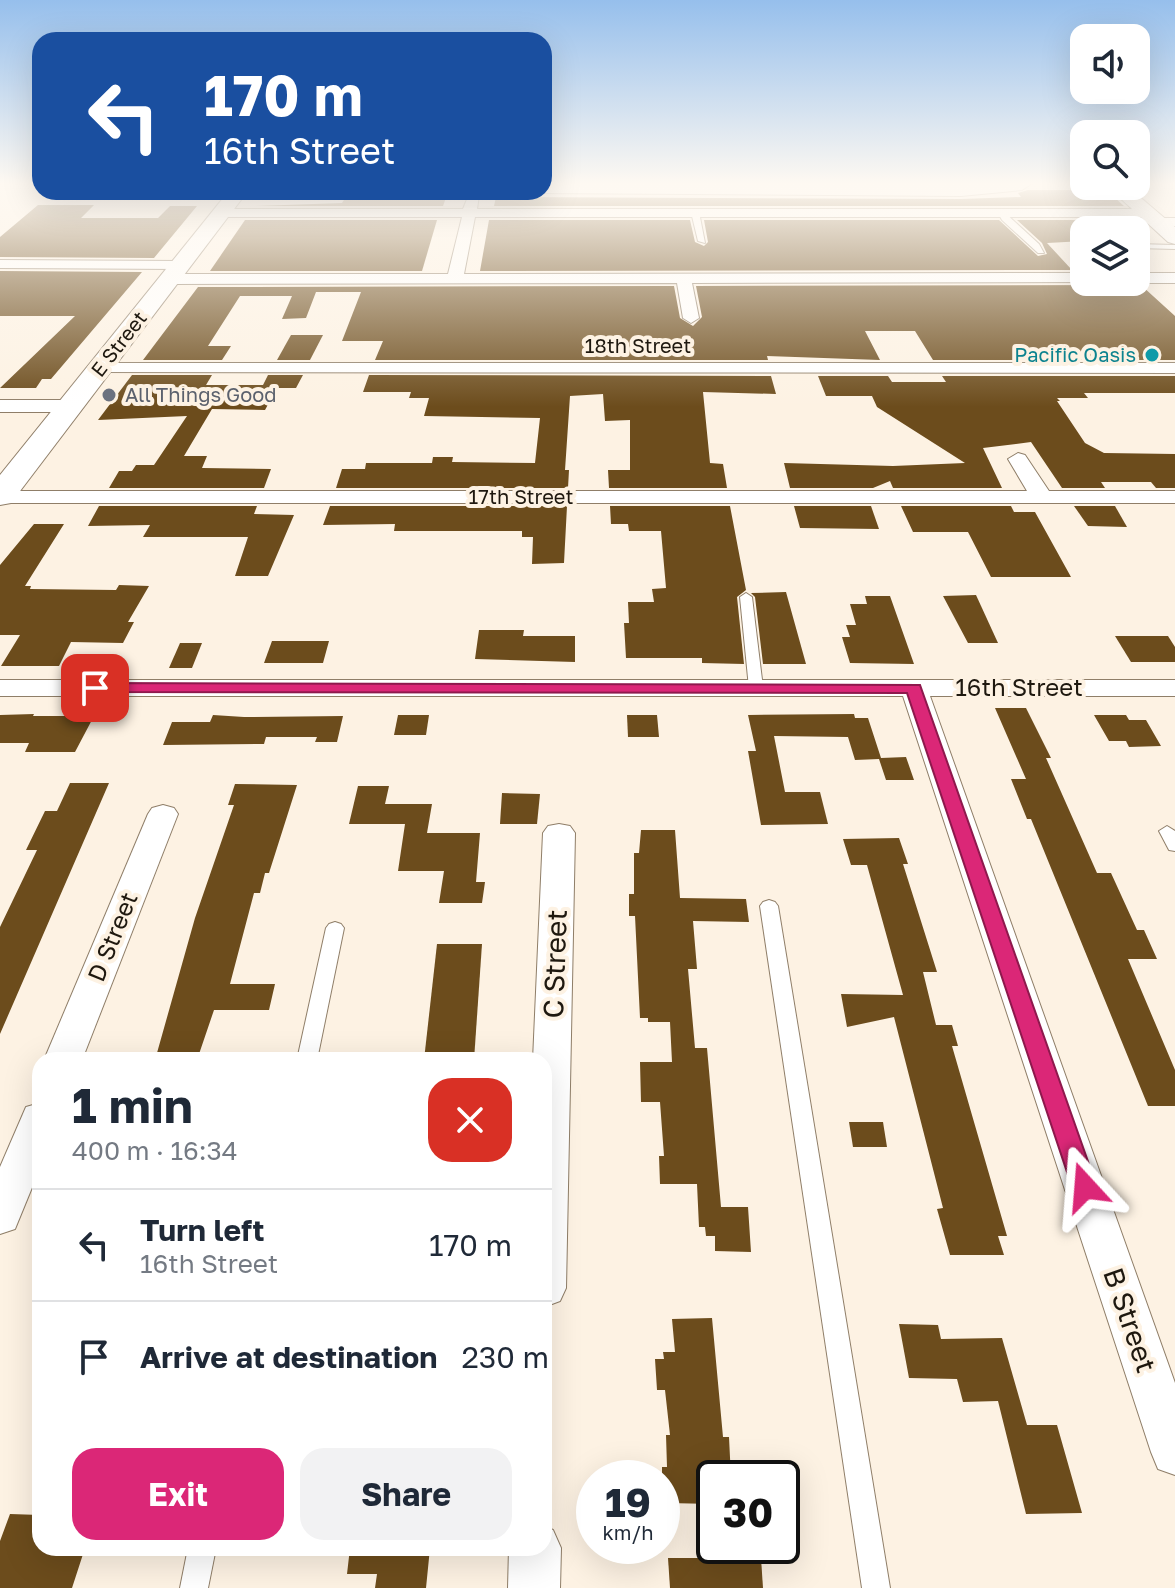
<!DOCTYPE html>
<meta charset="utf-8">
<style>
:root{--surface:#fff;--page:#f2f2f3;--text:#1f2937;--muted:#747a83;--line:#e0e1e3;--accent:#db2777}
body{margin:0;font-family:"Golos Text",sans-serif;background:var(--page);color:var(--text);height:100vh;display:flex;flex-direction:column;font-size:30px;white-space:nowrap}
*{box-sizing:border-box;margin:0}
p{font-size:26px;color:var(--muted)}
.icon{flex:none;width:44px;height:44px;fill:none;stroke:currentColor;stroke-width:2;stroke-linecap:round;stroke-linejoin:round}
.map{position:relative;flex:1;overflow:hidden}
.sheet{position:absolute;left:32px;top:1052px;width:520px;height:504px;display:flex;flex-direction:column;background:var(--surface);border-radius:24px;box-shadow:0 8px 32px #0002}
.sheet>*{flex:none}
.top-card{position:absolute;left:32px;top:32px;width:520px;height:168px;border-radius:24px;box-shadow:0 8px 32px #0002;background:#1a4fa0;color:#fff;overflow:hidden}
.tools{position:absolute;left:1070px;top:24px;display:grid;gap:16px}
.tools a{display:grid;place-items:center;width:80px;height:80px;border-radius:16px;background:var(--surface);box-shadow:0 8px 32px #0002;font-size:40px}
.speed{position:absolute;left:576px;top:1460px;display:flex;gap:16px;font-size:40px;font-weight:700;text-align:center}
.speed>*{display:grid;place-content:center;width:104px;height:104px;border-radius:50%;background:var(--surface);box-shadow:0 8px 32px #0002;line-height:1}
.speed small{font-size:20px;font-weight:400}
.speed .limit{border:4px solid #111;border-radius:12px;background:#fff;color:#111}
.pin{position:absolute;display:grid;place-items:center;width:68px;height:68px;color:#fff;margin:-34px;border-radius:16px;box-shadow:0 4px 12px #0006}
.me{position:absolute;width:88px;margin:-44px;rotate:341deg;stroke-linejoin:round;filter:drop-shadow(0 0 6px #0008)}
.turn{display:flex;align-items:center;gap:28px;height:168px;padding:0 40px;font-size:36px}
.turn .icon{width:104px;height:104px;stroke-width:2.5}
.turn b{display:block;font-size:56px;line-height:68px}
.round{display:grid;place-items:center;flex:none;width:84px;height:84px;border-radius:24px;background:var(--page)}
.head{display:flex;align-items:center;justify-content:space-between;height:136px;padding:0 40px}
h1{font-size:48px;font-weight:700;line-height:60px}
.cta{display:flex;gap:16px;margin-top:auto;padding:16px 40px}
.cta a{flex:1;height:92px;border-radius:24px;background:var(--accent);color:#fff;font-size:32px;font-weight:700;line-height:92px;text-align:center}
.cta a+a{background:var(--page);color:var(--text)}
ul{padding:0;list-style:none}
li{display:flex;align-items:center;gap:24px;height:112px;padding:0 40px;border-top:2px solid var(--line)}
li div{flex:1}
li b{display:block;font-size:30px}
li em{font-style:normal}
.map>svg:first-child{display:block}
.building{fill:#6c4c1c}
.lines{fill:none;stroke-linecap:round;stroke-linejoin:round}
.lane-casing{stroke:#8f7e68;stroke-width:2}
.street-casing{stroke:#8f7e68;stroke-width:2}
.secondary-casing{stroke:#8f7e68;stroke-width:2}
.primary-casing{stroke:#8f7e68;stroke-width:2}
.lane{fill:#fff;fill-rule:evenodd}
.street{fill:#fff;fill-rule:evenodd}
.secondary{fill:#fff;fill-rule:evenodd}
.primary{fill:#fff;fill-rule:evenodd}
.route{fill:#db2777;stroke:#8e194d;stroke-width:2}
.culture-dot{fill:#0f9aa8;stroke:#fdf2e3;stroke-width:3}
.worship-dot{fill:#6b7280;stroke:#fdf2e3;stroke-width:3}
.labels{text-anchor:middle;stroke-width:8;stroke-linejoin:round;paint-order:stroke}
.far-street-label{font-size:20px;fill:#1e180f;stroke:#fdf2e3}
.far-culture-label{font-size:20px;fill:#0d838f;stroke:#fdf2e3;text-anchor:end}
.far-worship-label{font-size:20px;fill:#5b616d;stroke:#fdf2e3;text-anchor:start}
.street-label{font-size:24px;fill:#1e180f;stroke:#fdf2e3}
.near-street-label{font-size:28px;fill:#1e180f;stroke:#fdf2e3}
</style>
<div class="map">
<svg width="1175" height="1588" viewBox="0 0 1175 1588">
<rect width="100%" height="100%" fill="#fdf2e3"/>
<g class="building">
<polygon points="1028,190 1086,190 1114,197 1124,206 494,206 496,197 961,199 1021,197 1018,193"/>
<polygon points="349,192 445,192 447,195 443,206 256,206 342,203"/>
<polygon points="38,205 94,205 81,218 158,218 170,206 197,206 154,258 0,257 0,237"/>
<polygon points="245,220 437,220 422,271 210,271"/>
<polygon points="489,220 690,220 695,242 704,246 708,242 704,220 999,220 1038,256 1047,254 1042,243 1017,220 1126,220 1137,228 1084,228 1084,241 1047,243 1072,270 480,271"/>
<polygon points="0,271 142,272 51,379 42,379 36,388 0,388 75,316 0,316"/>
<polygon points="1134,285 1142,286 1175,316 1175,360 933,360 915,331 865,331 880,360 767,356 768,360 375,360 383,341 342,341 361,292 316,292 306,318 282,319 292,296 240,296 208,346 231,346 222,360 143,360 198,287 674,286 680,318 693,326 702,317 696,286"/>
<polygon points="291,335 323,335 310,360 277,360"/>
<polygon points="132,375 212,375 206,385 263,385 268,375 303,375 296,388 277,388 265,410 212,409 184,456 207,456 202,468 271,469 264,488 109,488 119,471 132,471 136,465 154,465 187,416 98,420"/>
<polygon points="369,375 771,376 776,394 703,392 710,463 723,464 727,488 609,488 608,470 630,470 630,420 605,421 603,394 570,396 565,470 569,470 568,488 336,488 342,469 365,469 366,463 432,463 433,457 453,457 452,462 535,463 540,418 424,416 429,398 409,398 411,392 363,392"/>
<polygon points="818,376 888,376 892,382 946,382 942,376 1175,376 1175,393 1084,393 1088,398 1057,398 1060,401 1057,401 1085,443 1104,453 1175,454 1175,488 1156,488 1151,482 1101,482 1105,488 1062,488 1031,442 983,448 1002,488 893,488 890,481 873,488 790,488 784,463 893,466 965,463 877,407 872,396 826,396"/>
<polygon points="99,506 257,506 254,514 294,515 268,576 235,576 248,537 143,537 150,525 88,526"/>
<polygon points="330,506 567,506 564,563 532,564 533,537 522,537 522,531 394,531 395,524 323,525"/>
<polygon points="610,506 730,506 746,590 737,597 744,664 702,663 702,658 626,658 624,623 629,623 628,602 654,602 652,589 666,588 661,531 629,531 628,524 611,524"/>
<polygon points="794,506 871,506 879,529 800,528"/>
<polygon points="901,506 1011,506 1014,512 1035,512 1071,577 991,577 968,532 913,532"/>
<polygon points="1074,506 1115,506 1127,527 1088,526"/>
<polygon points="34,524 64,524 25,586 31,586 30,589 116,590 119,585 149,586 128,622 134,622 123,643 71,642 59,666 1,666 20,635 0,635 0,565"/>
<polygon points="786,592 806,664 763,664 755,597 751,593"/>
<polygon points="976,595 998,643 968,643 943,596"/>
<polygon points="865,596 890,596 914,664 850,663 842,637 850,637 846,625 856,625 850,604 867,604"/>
<polygon points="479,630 524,630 523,636 575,636 575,662 475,659"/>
<polygon points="1115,636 1168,636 1175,647 1175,662 1131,662"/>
<polygon points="272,641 329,641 323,663 264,663"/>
<polygon points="180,643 202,643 192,668 169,668"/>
<polygon points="995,708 1026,708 1051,758 1046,758 1097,873 1111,873 1137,930 1144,930 1157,959 1128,959 1175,1070 1175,1106 1148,1106 1031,819 1027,819 1011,779 1026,779"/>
<polygon points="34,714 33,716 94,716 75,752 25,752 29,743 0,743 0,715"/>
<polygon points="854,714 855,718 868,718 881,758 906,757 914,780 886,780 879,759 855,760 848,737 774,736 785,792 820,792 828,824 761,825 748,751 756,751 748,715"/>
<polygon points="213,715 244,717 343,716 337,742 315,742 317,737 266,737 264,744 163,745 172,722 210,722"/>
<polygon points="398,715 429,715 426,735 394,735"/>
<polygon points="627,715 657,715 659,737 628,737"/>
<polygon points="1094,715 1126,715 1129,720 1146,720 1161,746 1129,747 1126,741 1109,741"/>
<polygon points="70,783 109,783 0,1034 0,927 37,850 26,850 45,811 57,811"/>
<polygon points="235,784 297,785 269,873 265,873 260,893 254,893 230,984 275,984 269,1010 214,1010 197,1060 155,1060 195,918 234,805 228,805"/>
<polygon points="358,786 389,786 385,804 432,804 427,833 480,833 476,882 485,882 482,903 439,903 444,871 398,871 405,824 349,824"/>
<polygon points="502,793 540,794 537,824 500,824"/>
<polygon points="641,830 675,830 680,898 746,899 749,922 693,921 697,969 688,969 695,1048 707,1048 721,1207 748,1207 751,1252 715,1251 715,1236 706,1236 705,1227 699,1227 697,1184 660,1184 659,1156 664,1156 660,1102 641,1102 640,1062 672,1062 670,1022 648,1022 648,1018 640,1018 635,916 629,916 629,894 634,894 634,853 639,853"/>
<polygon points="899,838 908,864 903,864 937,972 923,972 936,1025 952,1025 958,1046 952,1046 1007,1236 998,1236 1004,1255 950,1255 937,1209 943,1208 894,1017 847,1027 841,994 903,995 867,865 851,865 843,839"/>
<polygon points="437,944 482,944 474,1060 424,1060"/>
<polygon points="849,1122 883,1122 887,1147 853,1147"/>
<polygon points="712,1318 723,1437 729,1437 731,1478 714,1478 714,1504 667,1503 667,1489 662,1489 662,1467 667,1467 666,1435 670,1435 665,1390 657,1390 655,1359 664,1359 663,1352 675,1352 672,1319"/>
<polygon points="899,1324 938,1325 941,1339 1002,1338 1027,1425 1057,1425 1082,1513 1026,1514 998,1401 963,1402 957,1379 909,1378"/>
<polygon points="10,1514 40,1515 40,1548 85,1548 72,1588 0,1588 0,1541"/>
<polygon points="350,1548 430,1548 426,1588 375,1588 377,1574 347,1574"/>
<polygon points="668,1558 761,1558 763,1588 670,1588"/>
</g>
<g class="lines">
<defs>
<g id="lane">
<polygon points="695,210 699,212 705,243 698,241 691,212"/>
<polygon points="997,211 1003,211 1039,244 1044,253 1038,253 1002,220"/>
<polygon points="1072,244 1084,244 1084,248 1081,248 1084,258 1072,248"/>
<polygon points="1136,244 1175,245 1175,249 1136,248"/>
<polygon points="746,593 752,597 763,688 756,692 749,688 740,597"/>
<polygon points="1167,826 1175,831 1175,851 1169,850 1159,831"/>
<polygon points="769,900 775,902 778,906 890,1588 862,1588 760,906 763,902"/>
<polygon points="335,922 341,924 344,928 317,1060 297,1060 326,928 329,924"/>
<polygon points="188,1548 216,1548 208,1588 180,1588"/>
</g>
<g id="street">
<polygon points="470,192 479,195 477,209 1147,209 1154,213 1147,217 475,217 464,274 1084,273 1086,282 692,283 699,318 691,323 683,318 677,283 170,284 162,279 170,274 448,274 462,217 221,217 214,213 221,209 463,209"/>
<polygon points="1157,218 1175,218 1175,226 1152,225 1152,219"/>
<polygon points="0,260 181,261 188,265 181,269 0,268"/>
<rect x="1136" y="273" width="39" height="10"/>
<polygon points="100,363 1175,363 1175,373 94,372 94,364"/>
<polygon points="0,400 70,400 79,406 70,412 0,412"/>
<polygon points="1018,453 1025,455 1049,491 1175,491 1175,503 0,503 0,491 1027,491 1008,459"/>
<polygon points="0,680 1175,680 1175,696 930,696 1175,1383 1175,1475 1158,1469 1151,1452 903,696 0,696"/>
<polygon points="163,805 174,808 178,814 82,1060 44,1060 148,814 152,808"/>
<polygon points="559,824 570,826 575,833 566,1288 560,1301 544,1307 544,1060 533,1060 543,833 548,826"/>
<polygon points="40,1103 40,1168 15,1229 0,1234 0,1167 26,1107"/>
<polygon points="544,1526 553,1530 561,1548 560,1588 508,1588 509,1548 544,1548"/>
</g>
<g id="secondary">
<polygon points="544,184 1031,184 1022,190 961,196 537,193 544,192"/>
<polygon points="228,192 247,192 11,503 0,505 0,475"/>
</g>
<polygon id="primary" points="1107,186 1127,186 1175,227 1175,244 1168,242"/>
</defs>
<use href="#lane" class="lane-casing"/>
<use href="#street" class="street-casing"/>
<use href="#secondary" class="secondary-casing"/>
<use href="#primary" class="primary-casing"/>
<use href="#lane" class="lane"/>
<use href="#street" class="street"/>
<use href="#secondary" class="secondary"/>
<use href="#primary" class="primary"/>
</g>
<linearGradient id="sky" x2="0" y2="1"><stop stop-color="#96bfec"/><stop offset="0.45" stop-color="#fef9f2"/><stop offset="1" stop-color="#fef9f2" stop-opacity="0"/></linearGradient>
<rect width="1175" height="407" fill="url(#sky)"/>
<polygon class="route" points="95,683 920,685 1097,1187 1093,1195 1085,1198 1076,1195 1072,1187 907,693 89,692 89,685"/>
<circle class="culture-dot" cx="1152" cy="355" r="8"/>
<circle class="worship-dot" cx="109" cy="395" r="8"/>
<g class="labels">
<g class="far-street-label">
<text transform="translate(119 344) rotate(-52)" y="7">E Street</text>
<text x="638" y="353">18th Street</text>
<text x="521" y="504">17th Street</text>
</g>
<g class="far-culture-label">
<text x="1136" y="362">Pacific Oasis</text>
</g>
<g class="far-worship-label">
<text x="125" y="402">All Things Good</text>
</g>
<g class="street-label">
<text x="1019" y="696">16th Street</text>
<text transform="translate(113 937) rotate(-68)" y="8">D Street</text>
</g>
<g class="near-street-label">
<text transform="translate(555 964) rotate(-88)" y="10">C Street</text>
<text transform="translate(1130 1320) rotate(71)" y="10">B Street</text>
</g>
</g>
</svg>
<div class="tools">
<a><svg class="icon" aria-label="sound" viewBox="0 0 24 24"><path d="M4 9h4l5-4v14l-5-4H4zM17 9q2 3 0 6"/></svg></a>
<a><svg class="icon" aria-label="search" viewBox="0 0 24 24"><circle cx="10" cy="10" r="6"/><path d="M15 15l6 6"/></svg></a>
<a><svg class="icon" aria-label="layers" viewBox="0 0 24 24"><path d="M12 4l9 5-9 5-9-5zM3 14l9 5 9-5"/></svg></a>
</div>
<div class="speed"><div>19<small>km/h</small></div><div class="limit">30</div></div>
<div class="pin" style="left:95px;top:688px;background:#d93025"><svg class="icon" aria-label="arrive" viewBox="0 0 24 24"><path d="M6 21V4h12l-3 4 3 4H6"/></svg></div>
<svg class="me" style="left:1085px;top:1187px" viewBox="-20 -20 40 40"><path d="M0-17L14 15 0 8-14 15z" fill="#db2777" stroke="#fff" stroke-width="4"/></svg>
<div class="top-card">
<div class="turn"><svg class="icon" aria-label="left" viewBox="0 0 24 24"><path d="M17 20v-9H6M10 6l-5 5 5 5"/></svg><div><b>170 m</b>16th Street</div></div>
</div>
<section class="sheet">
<div class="head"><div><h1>1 min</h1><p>400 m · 16:34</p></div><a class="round" style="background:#d93025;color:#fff"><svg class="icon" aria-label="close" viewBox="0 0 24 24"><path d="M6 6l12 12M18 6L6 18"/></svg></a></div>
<ul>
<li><svg class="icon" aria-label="left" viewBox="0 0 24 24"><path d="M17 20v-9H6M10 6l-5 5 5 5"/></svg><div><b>Turn left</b><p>16th Street</p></div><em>170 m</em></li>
<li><svg class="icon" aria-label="arrive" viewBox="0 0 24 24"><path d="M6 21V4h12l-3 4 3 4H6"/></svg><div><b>Arrive at destination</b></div><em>230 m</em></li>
</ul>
<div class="cta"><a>Exit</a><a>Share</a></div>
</section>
</div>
